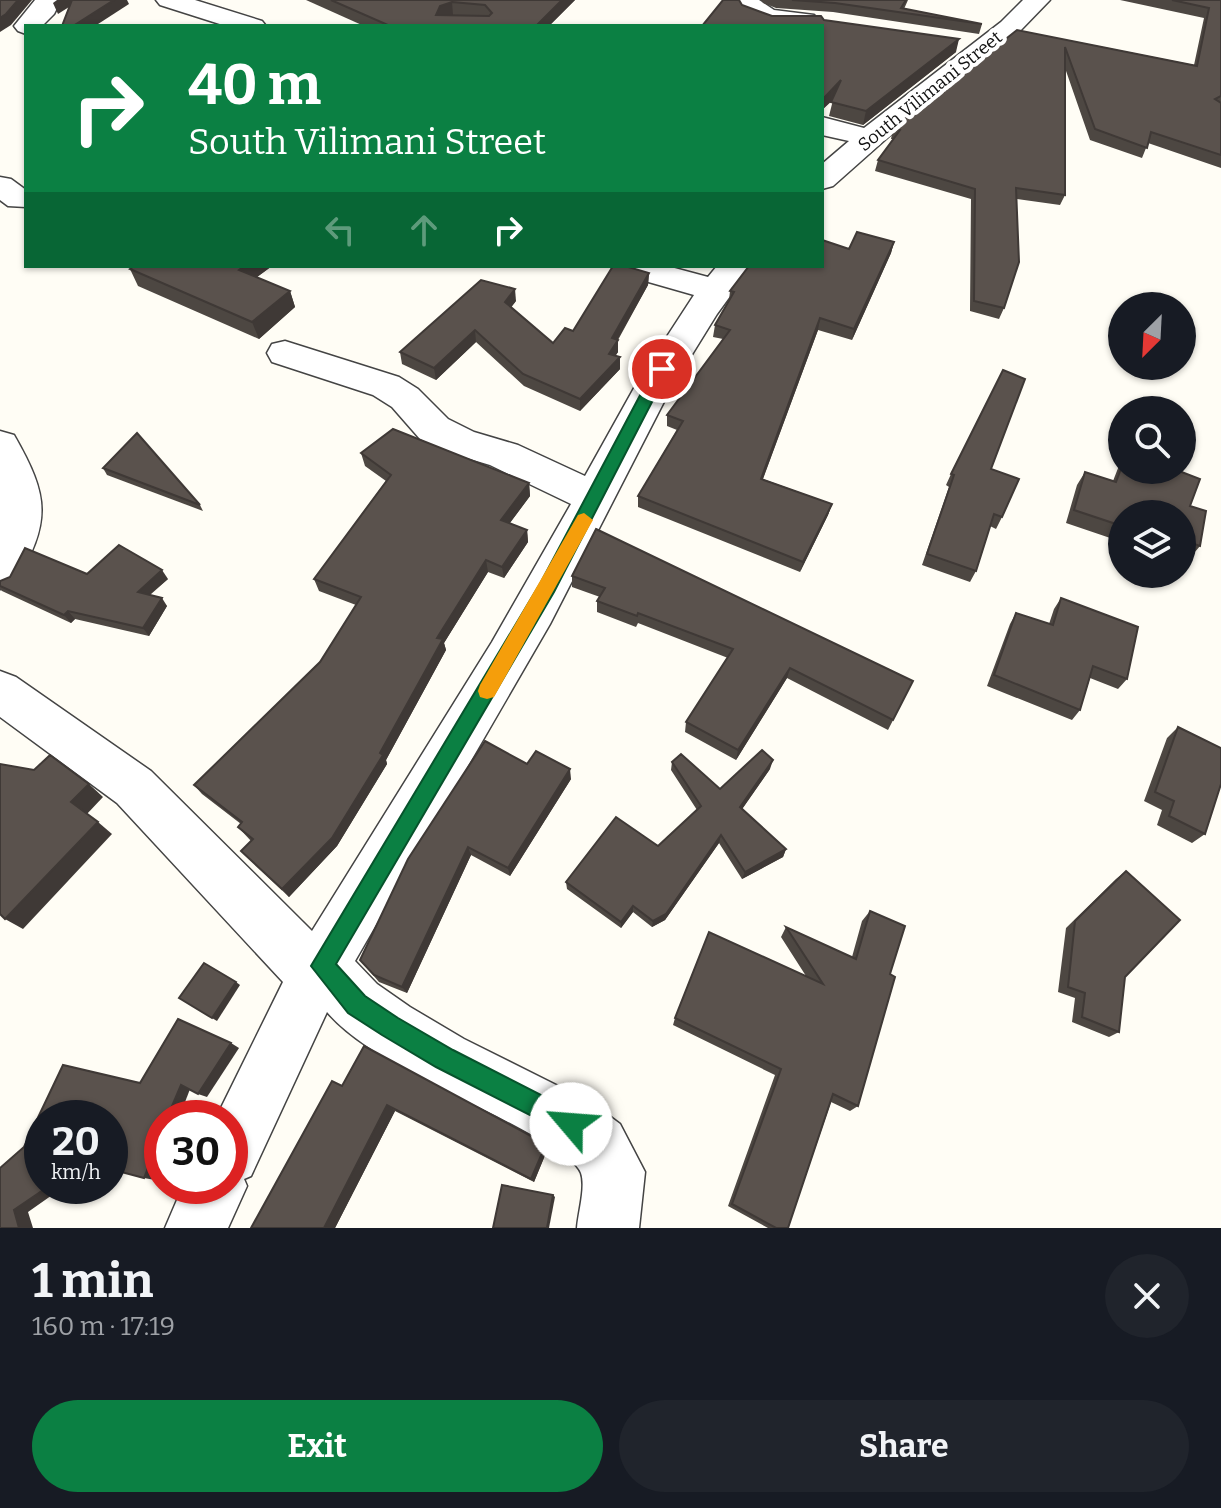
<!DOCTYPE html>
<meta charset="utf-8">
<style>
:root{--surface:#171b24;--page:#20242c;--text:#f1f3f6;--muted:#9ea1a6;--accent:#0b8043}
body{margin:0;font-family:Bitter,serif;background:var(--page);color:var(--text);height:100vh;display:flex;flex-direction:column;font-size:30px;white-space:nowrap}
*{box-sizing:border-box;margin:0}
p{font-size:26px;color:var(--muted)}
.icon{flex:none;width:44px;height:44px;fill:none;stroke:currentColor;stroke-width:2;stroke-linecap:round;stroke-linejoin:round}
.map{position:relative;height:1228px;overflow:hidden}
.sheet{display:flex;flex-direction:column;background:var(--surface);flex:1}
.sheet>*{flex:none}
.hud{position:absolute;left:24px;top:24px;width:800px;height:244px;border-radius:0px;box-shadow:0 2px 6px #0004;background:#0b8043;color:#fff;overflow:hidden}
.needle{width:52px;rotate:204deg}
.buttons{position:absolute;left:1108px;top:292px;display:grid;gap:16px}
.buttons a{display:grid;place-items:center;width:88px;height:88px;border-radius:50%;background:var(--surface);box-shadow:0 2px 6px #0004;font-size:40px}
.speed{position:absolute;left:24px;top:1100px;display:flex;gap:16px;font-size:40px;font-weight:700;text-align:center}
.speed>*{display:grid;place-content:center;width:104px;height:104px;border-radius:50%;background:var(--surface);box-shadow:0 2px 6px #0004;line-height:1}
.speed small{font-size:20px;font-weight:400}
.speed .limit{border:12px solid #d22;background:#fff;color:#111}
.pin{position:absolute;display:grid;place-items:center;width:68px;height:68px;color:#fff;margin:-34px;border:4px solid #fff;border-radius:50%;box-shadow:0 2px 8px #0007}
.me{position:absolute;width:88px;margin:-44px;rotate:297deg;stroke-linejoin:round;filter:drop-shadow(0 0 6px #0008)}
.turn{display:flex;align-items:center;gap:28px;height:168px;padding:0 32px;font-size:36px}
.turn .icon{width:104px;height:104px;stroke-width:2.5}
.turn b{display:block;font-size:56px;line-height:68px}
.lanes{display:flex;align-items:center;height:76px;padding:0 32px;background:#0003;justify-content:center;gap:40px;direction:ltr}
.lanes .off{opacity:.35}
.round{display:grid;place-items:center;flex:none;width:84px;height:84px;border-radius:42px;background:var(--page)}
.overview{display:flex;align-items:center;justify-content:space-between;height:136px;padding:0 32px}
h1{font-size:48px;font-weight:700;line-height:60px}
.button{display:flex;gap:16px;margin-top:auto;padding:16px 32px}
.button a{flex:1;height:92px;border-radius:48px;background:var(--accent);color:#fff;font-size:32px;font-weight:700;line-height:92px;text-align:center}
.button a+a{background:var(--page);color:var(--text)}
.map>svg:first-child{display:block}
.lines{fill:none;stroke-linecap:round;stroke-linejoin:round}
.minor-casing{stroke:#444;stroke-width:3}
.minor{fill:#fff;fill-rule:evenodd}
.wall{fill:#4d4742}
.shaded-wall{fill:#3f3936}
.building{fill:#5a524d;stroke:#3f3936;stroke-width:2;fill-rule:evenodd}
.route{fill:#0b8043;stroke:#07532c;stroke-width:2}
.slow{fill:#f59e0b}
.labels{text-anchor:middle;stroke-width:8;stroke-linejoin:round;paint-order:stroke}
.far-street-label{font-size:18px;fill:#111;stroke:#fff}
</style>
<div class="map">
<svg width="1221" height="1228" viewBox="0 0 1221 1228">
<rect width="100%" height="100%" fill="#fffdf5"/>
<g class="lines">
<defs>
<g id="minor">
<polygon points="35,0 61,0 54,14 42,26 26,26 26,34 18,31 14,26"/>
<polygon points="156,0 195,0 262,21 266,26 226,26 160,5"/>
<path d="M733,0H759L774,10L814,15L818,20L812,26C780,26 753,29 733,0Z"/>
<polygon points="1023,0 1050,0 1019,32 904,123 833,186 822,189 822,164 849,141 822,135 822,117 864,128 1001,22"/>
<polygon points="0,177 11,179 26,190 26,207 8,206 0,200"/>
<path d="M612,266H667L708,277L717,266H752L717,314L670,390L550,624L355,961L377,984L410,1007L464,1039L592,1103L620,1124L645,1172L639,1228H577C578,1213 586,1187 581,1173C572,1147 452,1096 423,1079C391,1061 352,1041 327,1012L251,1176L244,1179L247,1186L228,1228H165L183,1186H230V1118H216L283,982L117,803L0,717V671L16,677L151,771L312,931L492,642L571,504L490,465L447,452L420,439L392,407L373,395L272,362L267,353L272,344L285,341L399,377L418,389L448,419L474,432L518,445L585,476L638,381L694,295L617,273Z"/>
<path d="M0,431L14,435C50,498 51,521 15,584L0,589Z"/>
</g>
</defs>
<use href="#minor" class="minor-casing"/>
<use href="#minor" class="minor"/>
</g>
<g class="wall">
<polygon points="306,0 575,0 549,26 364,26"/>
<polygon points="761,0 908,0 904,9 982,24 979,34 833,12 776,8 763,3"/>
<polygon points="1120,0 1221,0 1221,168 1148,143 1142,158 1090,140 1065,68 1065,195 1060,205 1017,199 1004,308 999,319 970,311 971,199 875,171 878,160 893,139 891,139 893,128 1017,30 1194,65 1204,18"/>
<polygon points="742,5 772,16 824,20 956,52 863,125 829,116 833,100 822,110 822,26 702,26"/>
<polygon points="894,242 891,253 852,340 818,330 763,479 832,504 828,515 800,572 638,507 638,496 677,430 667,426 667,415 723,339 713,337 715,325 729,300 730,291 849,249"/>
<polygon points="118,266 272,266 257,277 290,291 295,307 259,339 138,286 130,269 132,268"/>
<polygon points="649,273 648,285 618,340 618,352 615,356 620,369 580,411 524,386 476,342 436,380 402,364 400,352 516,301 511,307 553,343 573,331"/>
<polygon points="361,453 529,483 530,496 510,523 527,530 528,542 504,578 488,572 444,643 446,650 386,760 387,764 337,846 289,897 241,851 251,841 238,827 241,824 202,794 194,785 320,662 356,605 319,591 314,579 386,481 365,466"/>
<polygon points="1122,458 1122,470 1190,506 1200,546 1189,559 1182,556 1182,514 1122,514 1122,542 1066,523 1077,485 1085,472 1113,481"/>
<polygon points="103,468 200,505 203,511 107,475"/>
<polygon points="991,469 1002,517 996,529 990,526 976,571 970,582 922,565 949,487 946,485 951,474"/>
<polygon points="87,574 168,579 150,595 167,606 149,636 75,619 71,623 2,591 0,589 0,581"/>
<polygon points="572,576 913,681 888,730 787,678 736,760 685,732 686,722 728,658 638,623 636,627 597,612 597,601 600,597 572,587"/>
<polygon points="1061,598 1127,679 1118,689 1090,678 1080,710 1072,720 987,686 1010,624 1016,613 1049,624 1054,609"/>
<polygon points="1178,727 1205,834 1192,843 1157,825 1162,810 1144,801 1167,738"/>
<polygon points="672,762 720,789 770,769 742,809 786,849 783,857 742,879 719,843 665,920 652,927 633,912 621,928 567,889 566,882 658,846 697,810 671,770"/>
<polygon points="527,764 571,779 510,876 471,855 407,993 379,982 360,960"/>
<polygon points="1126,871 1125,977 1119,1032 1109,1037 1072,1022 1075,998 1058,992 1066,928 1116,879"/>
<polygon points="870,911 890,974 858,1106 850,1111 831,1102 788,1228 768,1228 728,1206 775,1075 673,1025 675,1018 806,976 781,937 786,927 852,957 862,921"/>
<polygon points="342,1086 548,1148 534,1182 395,1111 335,1228 251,1228"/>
</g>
<g class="shaded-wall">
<polygon points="18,0 32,0 11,25 0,32 0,18"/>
<polygon points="57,0 80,0 58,14 53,3"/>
<polygon points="114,0 127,0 129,4 95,26 73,26"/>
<polygon points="562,0 575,0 549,26 536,26"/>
<polygon points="452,2 453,15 436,15 440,6"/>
<polygon points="959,39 956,52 863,125 866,111"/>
<polygon points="841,80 839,93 822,110 822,100"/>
<polygon points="894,242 891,253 852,340 854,329"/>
<polygon points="244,266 272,266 245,286 239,270"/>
<polygon points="649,273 648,285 616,342 618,340 618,352 609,366 609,354 612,338"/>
<polygon points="515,289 516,301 506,314 505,302"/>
<polygon points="290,291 295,307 259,339 252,322"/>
<polygon points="820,318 818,330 759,489 761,479"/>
<polygon points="475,330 476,342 436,380 434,368"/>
<polygon points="620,357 620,369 580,411 580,399"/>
<polygon points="529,483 530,496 503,532 501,520"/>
<polygon points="832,504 828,515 800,572 803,562"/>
<polygon points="527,530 528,542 504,578 502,567"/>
<polygon points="486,560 488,572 444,643 446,650 386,760 387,764 337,846 289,897 282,889 380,753 437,638"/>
<polygon points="162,570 168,579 143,600 138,592"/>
<polygon points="162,598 167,606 149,636 143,628"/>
<polygon points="68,611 75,619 71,623 64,615"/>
<polygon points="790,668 787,678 736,760 738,750"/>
<polygon points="773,760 770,769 738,815 740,807"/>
<polygon points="570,769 571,779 510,876 508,868"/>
<polygon points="89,784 103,797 86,815 71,802"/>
<polygon points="98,822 112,834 23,929 5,919"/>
<polygon points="721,835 719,843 665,920 652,927 653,921"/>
<polygon points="468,847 471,855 407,993 402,987"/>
<polygon points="786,849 783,857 742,879 745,872"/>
<polygon points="633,906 633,912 621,928 621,922"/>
<polygon points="236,982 240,985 217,1021 212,1018"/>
<polygon points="231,1043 239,1048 207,1097 198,1094"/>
<polygon points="181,1085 190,1089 179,1118 167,1118"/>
<polygon points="387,1105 395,1111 335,1228 324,1228"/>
<polygon points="162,1132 162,1161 155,1180 144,1178"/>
<polygon points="546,1144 548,1148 534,1182 531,1179"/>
<polygon points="49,1186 65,1186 28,1212 33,1228 19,1228 14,1210"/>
<polygon points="553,1195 555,1197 549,1228 547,1228"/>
</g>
<g class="building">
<polygon points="0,0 18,0 6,14 0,18"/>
<polygon points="72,0 114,0 73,26 62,26"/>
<path d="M331,0H562L536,26H390ZM452,2L485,5L492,13L489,16L436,15L440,6Z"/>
<polygon points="723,0 739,0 742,5 772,16 821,16 824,20 959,39 866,111 831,102 841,80 822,100 822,26 702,26"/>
<polygon points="792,0 906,0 901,8 982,24 835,3"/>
<polygon points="1172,0 1221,0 1221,96 1215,99 1221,103 1221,155 1151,132 1147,148 1095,129 1065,47 1065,195 1016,188 1019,262 1004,308 974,301 975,189 878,160 900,130 893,128 1017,30 1197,66 1209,8"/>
<polygon points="857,232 894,242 854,329 820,318 761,479 832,504 803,562 638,496 683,421 667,415 730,330 715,325 734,292 730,291 749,266 822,266 822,240 849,249"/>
<polygon points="134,266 244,266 239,270 290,291 252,322 130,269"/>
<polygon points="613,266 625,266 649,273 612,338 618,340 609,354 620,357 580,399 523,374 475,330 434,368 400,352 481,280 515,289 505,302 553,343 565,328 573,331"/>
<polygon points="1003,370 1025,379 991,469 1019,479 1002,517 994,514 976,571 927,554 954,475 951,474"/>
<polygon points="393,429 529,483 501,520 527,530 502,567 486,560 437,638 443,639 380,753 383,755 332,838 282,889 241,851 253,839 238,827 242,822 194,785 320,662 361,597 314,579 391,475 361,453"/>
<polygon points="137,433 200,505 103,468"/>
<polygon points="1182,449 1187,451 1182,464"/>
<polygon points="1122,466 1122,470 1180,470 1179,471 1200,479 1190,506 1206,511 1200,546 1182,540 1182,514 1122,514 1122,526 1074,510 1085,472 1116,482"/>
<polygon points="596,529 913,681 893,720 790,668 738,750 686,722 733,649 638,613 637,616 597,601 605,588 572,576"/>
<polygon points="119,545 162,570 138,592 162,598 143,628 68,611 64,615 0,586 0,581 10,577 25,548 87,574"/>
<polygon points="1061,598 1138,627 1127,679 1093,666 1080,710 994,675 1016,613 1053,625"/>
<polygon points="1178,727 1221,748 1221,784 1205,834 1169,816 1174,801 1155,792"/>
<polygon points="485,741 527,764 536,751 570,769 508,868 468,847 402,987 374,975 360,960 408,859"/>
<polygon points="762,750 773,760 740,807 786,849 745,872 721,835 666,914 653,921 633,906 621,922 566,882 616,817 658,846 701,806 672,762 681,754 720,789"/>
<polygon points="50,755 89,784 71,802 98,822 5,919 0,914 0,764 34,770"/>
<polygon points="1126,871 1180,920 1125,977 1119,1032 1082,1017 1085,993 1068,987 1075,921"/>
<polygon points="870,911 905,926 890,974 895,977 858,1106 833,1094 788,1228 776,1228 732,1204 781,1069 675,1018 709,932 823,984 786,927 856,959"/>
<polygon points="204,963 236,982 212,1018 179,998"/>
<polygon points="178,1019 231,1043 198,1094 181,1085 167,1118 162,1118 162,1132 144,1178 110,1169 110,1118 42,1118 42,1186 49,1186 14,1210 19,1228 0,1228 0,1168 24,1147 63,1065 140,1083"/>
<polygon points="364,1046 546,1144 531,1179 387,1105 324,1228 251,1228 332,1081 342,1086"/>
<polygon points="502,1185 553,1195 547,1228 493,1228"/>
</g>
<polygon class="route" points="662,363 669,369 554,592 336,964 365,996 398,1018 453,1050 580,1115 583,1124 580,1133 571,1136 436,1067 382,1035 348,1013 311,966 541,582 654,369"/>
<polygon class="slow" points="584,513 593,520 494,697 487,699 480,697 478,691 480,685 578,515"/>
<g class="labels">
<g class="far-street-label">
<text transform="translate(930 91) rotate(-39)" y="6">South Vilimani Street</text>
</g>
</g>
</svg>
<div class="buttons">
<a><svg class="needle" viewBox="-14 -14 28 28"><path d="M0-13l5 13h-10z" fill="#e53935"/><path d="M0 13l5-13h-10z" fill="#9ea1a6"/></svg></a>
<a><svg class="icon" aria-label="search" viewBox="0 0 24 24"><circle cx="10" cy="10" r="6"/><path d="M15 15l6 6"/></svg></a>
<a><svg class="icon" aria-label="layers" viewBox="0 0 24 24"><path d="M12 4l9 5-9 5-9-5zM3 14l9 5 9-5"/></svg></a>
</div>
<div class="speed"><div>20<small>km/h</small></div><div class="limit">30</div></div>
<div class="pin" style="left:662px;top:369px;background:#d93025"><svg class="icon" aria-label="arrive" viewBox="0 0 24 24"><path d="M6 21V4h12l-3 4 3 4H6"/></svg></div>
<svg class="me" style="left:571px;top:1124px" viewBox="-20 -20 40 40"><circle r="19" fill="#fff"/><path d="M0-13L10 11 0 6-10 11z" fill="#0b8043"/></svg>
<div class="hud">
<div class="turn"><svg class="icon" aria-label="right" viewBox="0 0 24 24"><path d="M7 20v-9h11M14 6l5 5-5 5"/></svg><div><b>40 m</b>South Vilimani Street</div></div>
<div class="lanes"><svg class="icon off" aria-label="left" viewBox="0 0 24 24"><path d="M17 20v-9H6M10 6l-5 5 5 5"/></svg><svg class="icon off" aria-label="ahead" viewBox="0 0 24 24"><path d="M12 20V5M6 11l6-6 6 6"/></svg><svg class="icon" aria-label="right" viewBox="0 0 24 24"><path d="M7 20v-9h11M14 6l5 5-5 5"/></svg></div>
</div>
</div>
<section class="sheet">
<div class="overview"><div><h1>1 min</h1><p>160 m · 17:19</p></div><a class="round"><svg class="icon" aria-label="close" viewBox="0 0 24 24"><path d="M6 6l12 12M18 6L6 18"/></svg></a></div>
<div class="button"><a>Exit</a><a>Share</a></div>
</section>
